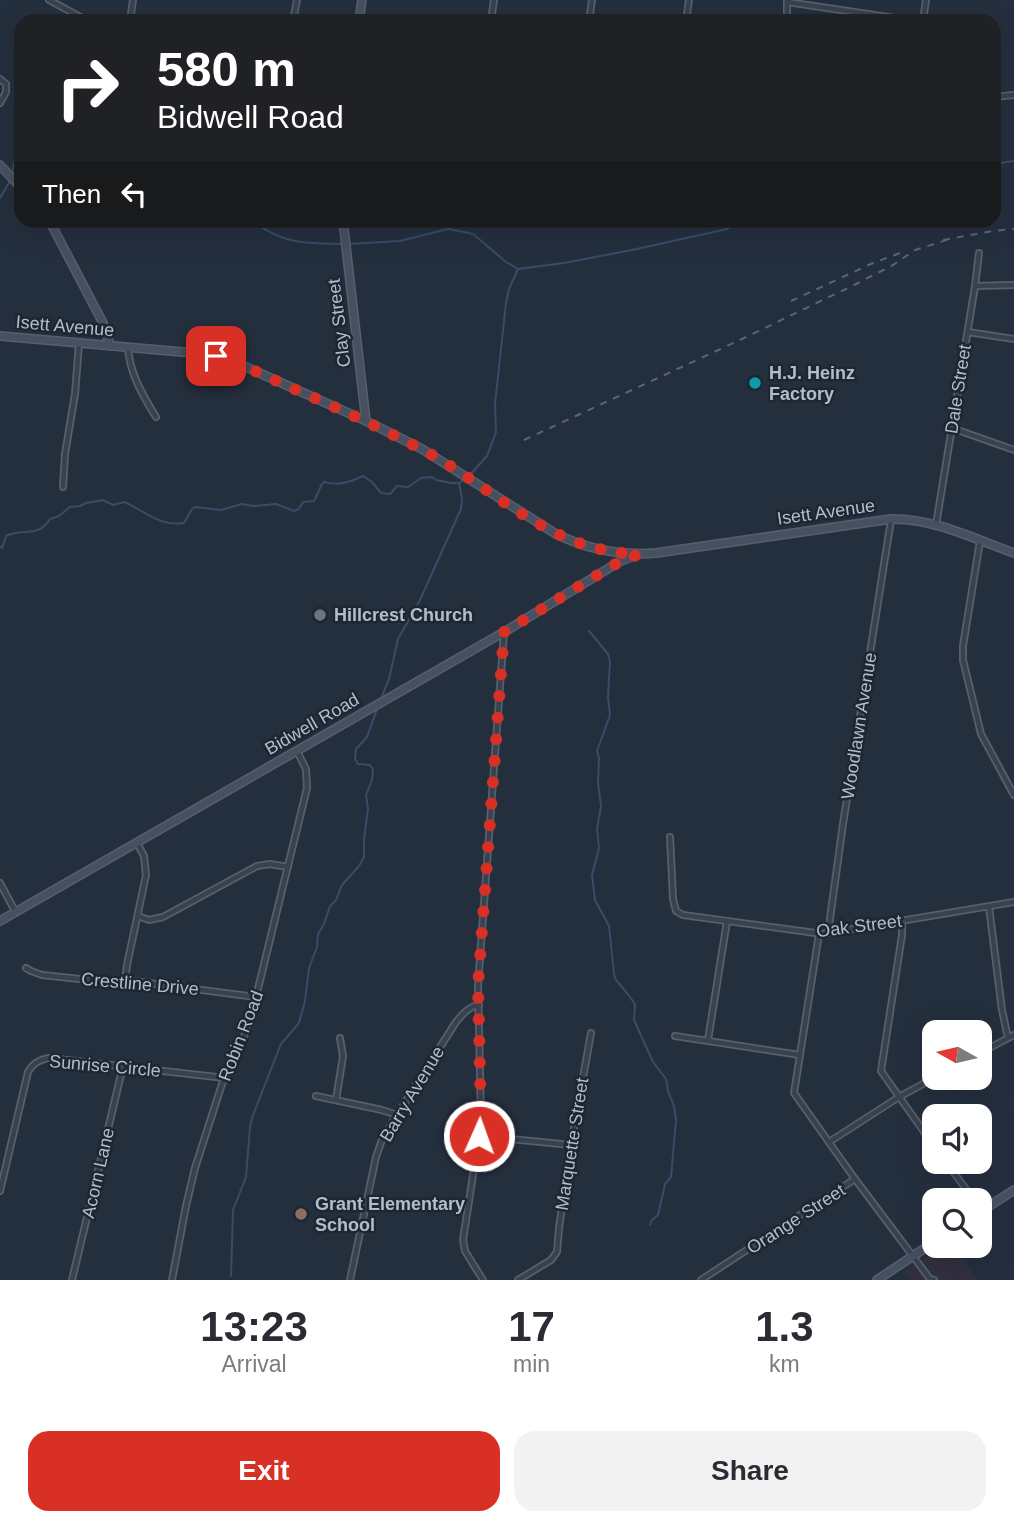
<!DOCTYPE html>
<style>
:root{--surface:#fff;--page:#f2f2f3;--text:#2b2b33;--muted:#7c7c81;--accent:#d93025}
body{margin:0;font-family:Arial,sans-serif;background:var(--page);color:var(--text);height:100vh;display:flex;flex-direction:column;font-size:26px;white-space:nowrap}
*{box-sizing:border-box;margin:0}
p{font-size:23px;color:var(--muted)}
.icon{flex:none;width:38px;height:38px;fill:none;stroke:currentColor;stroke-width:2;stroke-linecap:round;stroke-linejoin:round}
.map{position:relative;height:1280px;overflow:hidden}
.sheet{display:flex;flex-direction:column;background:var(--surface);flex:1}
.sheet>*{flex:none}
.guide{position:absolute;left:14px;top:14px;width:987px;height:214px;border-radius:21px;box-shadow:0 7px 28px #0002;background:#202124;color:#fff;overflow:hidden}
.needle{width:46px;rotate:278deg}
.buttons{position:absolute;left:922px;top:1020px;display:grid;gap:14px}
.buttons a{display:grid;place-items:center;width:70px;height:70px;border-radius:14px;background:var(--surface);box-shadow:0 7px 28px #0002;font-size:35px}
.pin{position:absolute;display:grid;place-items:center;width:60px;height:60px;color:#fff;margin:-30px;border-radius:14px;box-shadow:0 4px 10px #0006}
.me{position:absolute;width:77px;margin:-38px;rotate:2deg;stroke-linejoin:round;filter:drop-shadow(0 0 5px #0008)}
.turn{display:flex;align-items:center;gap:24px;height:147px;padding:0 28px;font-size:32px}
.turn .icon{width:91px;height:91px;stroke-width:2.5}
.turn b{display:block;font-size:49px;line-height:60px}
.then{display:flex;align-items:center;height:66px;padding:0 28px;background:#0003;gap:14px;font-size:26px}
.eta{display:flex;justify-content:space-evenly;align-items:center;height:119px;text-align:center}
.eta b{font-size:42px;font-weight:700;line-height:49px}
.action{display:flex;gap:14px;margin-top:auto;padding:14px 28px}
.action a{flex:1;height:80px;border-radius:21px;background:var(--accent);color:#fff;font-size:28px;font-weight:700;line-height:80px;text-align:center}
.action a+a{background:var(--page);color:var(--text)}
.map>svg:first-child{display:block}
.medical{fill:#32303f}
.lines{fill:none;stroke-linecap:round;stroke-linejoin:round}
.stream{stroke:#394c67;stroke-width:2}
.street-casing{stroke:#565f6c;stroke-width:8}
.secondary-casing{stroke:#565f6c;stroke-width:10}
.street{stroke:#38414e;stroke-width:4.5}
.secondary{stroke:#465061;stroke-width:7}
.rail{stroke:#5a6575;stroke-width:2;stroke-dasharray:7 7;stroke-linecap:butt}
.route{stroke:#d93025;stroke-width:12;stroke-dasharray:0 21.6}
.culture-dot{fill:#0f9aa8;stroke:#1d2633;stroke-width:2.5}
.worship-dot{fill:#6b7280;stroke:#1d2633;stroke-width:2.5}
.education-dot{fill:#8d6e63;stroke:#1d2633;stroke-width:2.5}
.labels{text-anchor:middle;stroke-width:5;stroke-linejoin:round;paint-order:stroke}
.street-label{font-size:18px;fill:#b4bcc9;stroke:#1d2633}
.poi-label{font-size:18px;font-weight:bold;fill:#b4bcc9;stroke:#1d2633;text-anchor:start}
</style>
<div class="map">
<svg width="1014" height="1280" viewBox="0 0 1014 1280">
<rect width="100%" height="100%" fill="#242f3e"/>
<polygon class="medical" points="944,1246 957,1246 977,1280 911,1280 905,1271"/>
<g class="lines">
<g class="stream">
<polyline points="994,164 1014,161"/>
<polyline points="12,172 21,136"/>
<polyline points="0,198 10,181"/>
<path d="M252,220C282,245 307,243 344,244"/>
<polyline points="349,244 400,241 448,229 459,231 473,234 506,262 518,269 564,263 632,250 723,230 740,224 758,220"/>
<polyline points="469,476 487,456 496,432 495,404 506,303 509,289 518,269"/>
<path d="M0,547L2,548L6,536C22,528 39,538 50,519L59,516L70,507L80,506L86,503L103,500L113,505L124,502C145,511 160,527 184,523L192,509L195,507L221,510L242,504L253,506L276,504L294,511L299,509L303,502L314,501L322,484L324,482C339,486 350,482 363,476L372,482L381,493L390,494L397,486L408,487L421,478L432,477L436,480L451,483H459L465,479"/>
<polyline points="589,631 608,654 610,662 608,697 610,715 597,751 599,758 598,783 601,806 597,829 599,848 592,875 595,900 609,926 614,974 616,980 627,993 635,1004 634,1020 653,1062 666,1079 668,1091 674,1106 676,1120 671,1177 665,1184 658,1215 652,1220 650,1225"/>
<polyline points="380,701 389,679 398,639 420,600 461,509 462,498 459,483"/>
<polyline points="231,1276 233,1210 246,1177 250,1127 253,1115 281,1044 299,1023 305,1001 309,968 317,947 318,934 324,924 330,906 336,900 342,885 359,866 364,857 364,839 368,809 366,795 372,780 373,769 370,765 358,764 355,759 356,749 367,737 377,709"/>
</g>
<defs>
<g id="street">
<polyline points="49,0 88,21"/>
<polyline points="787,1 787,21"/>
<polyline points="787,2 915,21"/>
<polyline points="130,21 133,0"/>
<polyline points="293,21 297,0"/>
<polyline points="491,21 494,0"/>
<polyline points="589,21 592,0"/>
<polyline points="686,21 689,0"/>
<polyline points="923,21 926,0"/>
<polyline points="0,79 6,84 6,92 0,103"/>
<polyline points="994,97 1014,95"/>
<polyline points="975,286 1014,285"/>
<polyline points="968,332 1014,339"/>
<path d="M128,347C129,372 143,396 156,417"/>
<polyline points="952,428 1014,450"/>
<polyline points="63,487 65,454 75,394 79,343"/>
<polyline points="936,525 975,286 979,253"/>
<polyline points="980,541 963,646 963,660 981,734 1014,795"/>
<polyline points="670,837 673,899 676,911 683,915 823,934 1014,902"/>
<polyline points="0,883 15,911"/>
<polyline points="989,907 1002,1010 1008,1038"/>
<polyline points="138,916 149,920 163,917 257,866 270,864 288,867"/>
<polyline points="902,921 902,935 881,1071 934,1146"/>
<polyline points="828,933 843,824 891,520"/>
<polyline points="819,934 794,1093 855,1179 930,1279 934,1280"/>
<polyline points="26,968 31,971 42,975 108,982 133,981 256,997"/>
<polyline points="125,981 127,965 146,875 144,856 137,843"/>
<polyline points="675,1036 800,1055"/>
<polyline points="708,1040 727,921"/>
<polyline points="980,1053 1014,1035"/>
<polyline points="316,1096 382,1110 397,1115"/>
<polyline points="336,1100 343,1056 340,1038"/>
<polyline points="479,1136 571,1145"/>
<polyline points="829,1142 899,1097 934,1078"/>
<polyline points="946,1162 974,1200"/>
<path d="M0,1191L28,1072C33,1063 39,1060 49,1058L225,1078"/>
<polyline points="72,1280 123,1066"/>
<polyline points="172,1280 186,1206 195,1168 222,1084 242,1043 256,997 307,788 306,769 297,751"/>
<path d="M350,1280L376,1157L383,1137L456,1022C462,1015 469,1006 479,1005"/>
<polyline points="483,1280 465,1251 463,1240 479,1136 481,1117 478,985 504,632"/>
<polyline points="518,1280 551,1260 557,1252 559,1228 571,1145 591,1033"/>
<polyline points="701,1280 855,1179"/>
</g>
<g id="secondary">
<polyline points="359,21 362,0"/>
<polyline points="0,165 21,188"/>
<polyline points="49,220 103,323 110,346"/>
<polyline points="343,220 366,421"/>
<path d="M0,336L205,354L233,361L366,421L422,449L556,534C589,550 620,556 656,553L891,519C933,518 975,539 1014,553"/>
<polyline points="0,921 504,632 619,562 631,557"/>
<polyline points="980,1212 1014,1190"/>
<polyline points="877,1280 934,1242"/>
</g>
</defs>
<use href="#street" class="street-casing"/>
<use href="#secondary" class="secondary-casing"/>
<use href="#street" class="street"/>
<use href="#secondary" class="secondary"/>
<g class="rail">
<polyline points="943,240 992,231 1014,229"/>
<polyline points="791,301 873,263 900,253"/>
<polyline points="524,440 740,340 856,284 893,265 915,250 953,238"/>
</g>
</g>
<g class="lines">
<path class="route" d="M216,356L233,361C295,390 360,417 421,449C494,487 551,553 639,554L619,562L504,632L478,985L481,1117L479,1136"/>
</g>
<circle class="culture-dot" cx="755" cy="383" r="7"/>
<circle class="worship-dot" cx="320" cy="615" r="7"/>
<circle class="education-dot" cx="301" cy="1214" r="7"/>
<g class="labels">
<g class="street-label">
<text transform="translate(339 323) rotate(-97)" y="6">Clay Street</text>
<text transform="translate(65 326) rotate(5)" y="6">Isett Avenue</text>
<text transform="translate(958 389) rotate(-81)" y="6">Dale Street</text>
<text transform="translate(826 512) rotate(-8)" y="6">Isett Avenue</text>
<text transform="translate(312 724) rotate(-30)" y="6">Bidwell Road</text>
<text transform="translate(859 726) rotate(-81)" y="6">Woodlawn Avenue</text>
<text transform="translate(859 926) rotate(-7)" y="6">Oak Street</text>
<text transform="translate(140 984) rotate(5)" y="6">Crestline Drive</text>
<text transform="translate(241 1036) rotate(-69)" y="6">Robin Road</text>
<text transform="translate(105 1066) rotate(5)" y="6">Sunrise Circle</text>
<text transform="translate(412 1094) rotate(-59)" y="6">Barry Avenue</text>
<text transform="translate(572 1144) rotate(-81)" y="6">Marquette Street</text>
<text transform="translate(98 1173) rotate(-77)" y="6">Acorn Lane</text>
<text transform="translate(796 1219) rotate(-33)" y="6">Orange Street</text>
</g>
<g class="poi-label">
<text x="769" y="379">H.J. Heinz<tspan x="769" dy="21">Factory</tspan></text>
<text x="334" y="621">Hillcrest Church</text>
<text x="315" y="1210">Grant Elementary<tspan x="315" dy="21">School</tspan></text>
</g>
</g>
</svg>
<div class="buttons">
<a><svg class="needle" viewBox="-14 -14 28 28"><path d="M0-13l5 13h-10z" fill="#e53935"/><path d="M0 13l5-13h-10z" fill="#7c7c81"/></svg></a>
<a><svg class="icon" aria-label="sound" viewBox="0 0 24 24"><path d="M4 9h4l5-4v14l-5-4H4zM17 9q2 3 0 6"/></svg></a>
<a><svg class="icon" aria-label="search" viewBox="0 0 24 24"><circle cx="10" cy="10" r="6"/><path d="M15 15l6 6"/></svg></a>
</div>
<div class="pin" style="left:216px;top:356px;background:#d93025"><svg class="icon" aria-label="arrive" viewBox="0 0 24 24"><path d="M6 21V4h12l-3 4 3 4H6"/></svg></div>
<svg class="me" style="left:479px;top:1136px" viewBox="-20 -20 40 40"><circle r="17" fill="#d93025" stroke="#fff" stroke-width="3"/><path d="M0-11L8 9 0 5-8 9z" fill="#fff"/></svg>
<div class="guide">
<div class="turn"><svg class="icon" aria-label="right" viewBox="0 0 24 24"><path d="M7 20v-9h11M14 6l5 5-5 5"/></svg><div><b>580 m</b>Bidwell Road</div></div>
<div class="then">Then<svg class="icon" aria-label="left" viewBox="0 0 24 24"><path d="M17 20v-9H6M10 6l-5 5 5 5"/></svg></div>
</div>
</div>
<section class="sheet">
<div class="eta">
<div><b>13:23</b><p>Arrival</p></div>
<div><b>17</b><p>min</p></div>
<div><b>1.3</b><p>km</p></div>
</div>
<div class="action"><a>Exit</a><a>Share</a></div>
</section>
